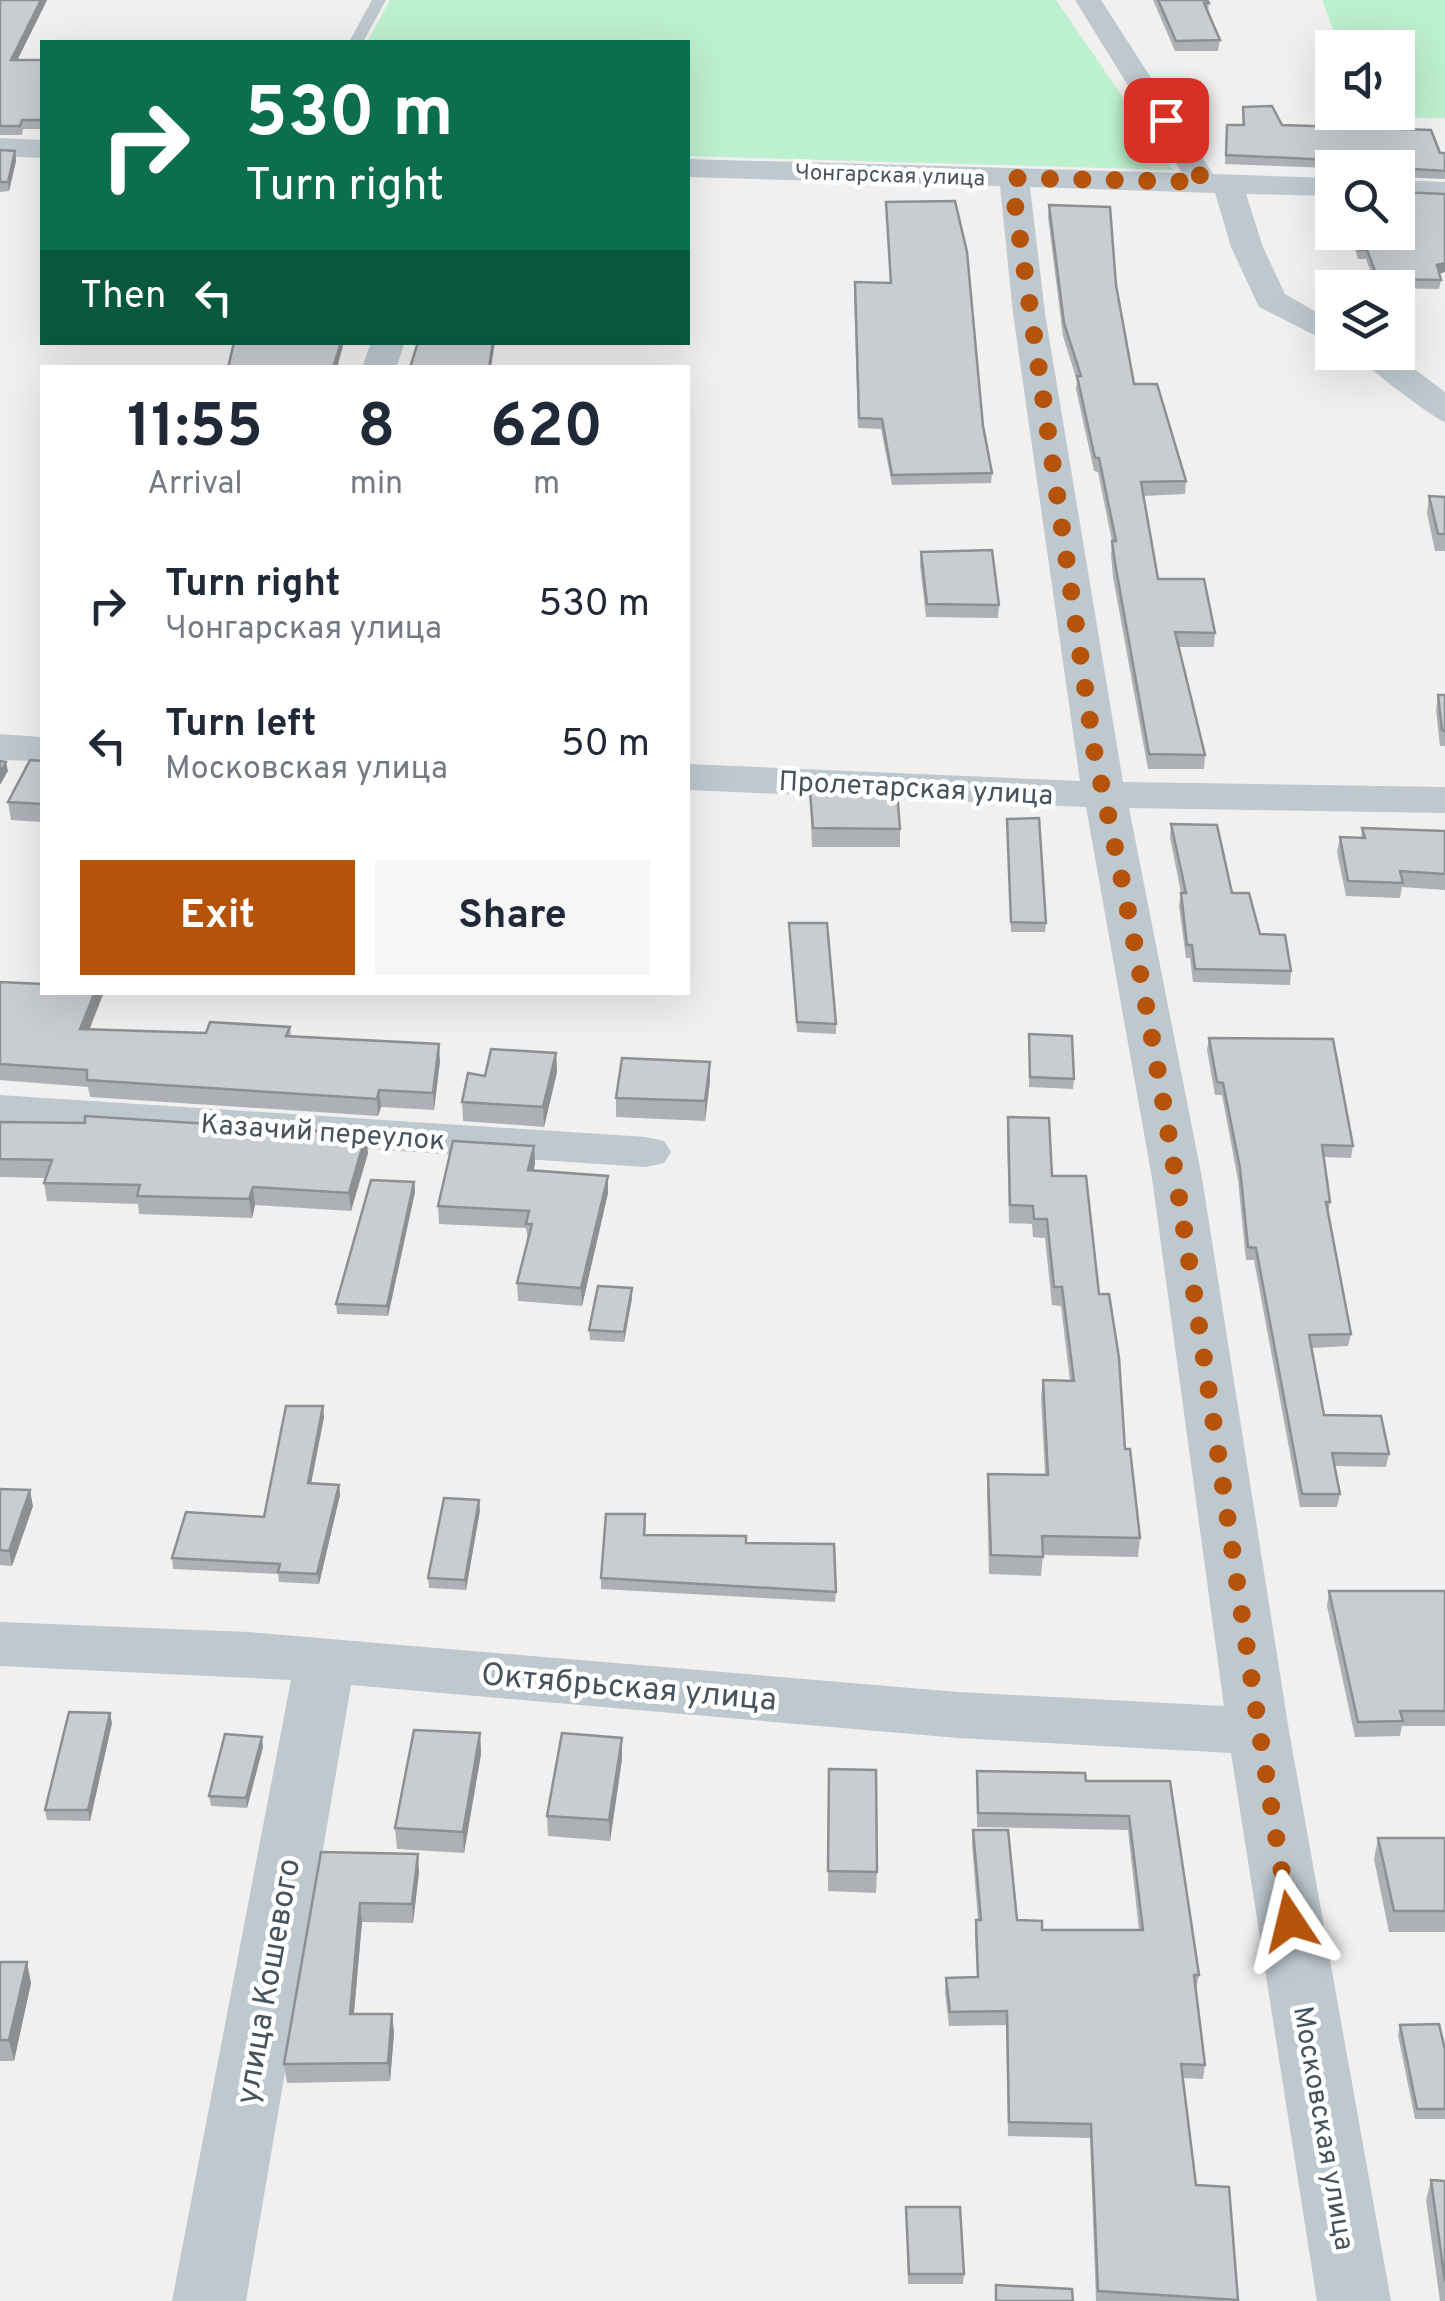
<!DOCTYPE html>
<meta charset="utf-8">
<style>
:root{--surface:#fff;--page:#f6f6f7;--text:#1f2937;--muted:#747a83;--accent:#b45309}
body{margin:0;font-family:Overpass,sans-serif;background:var(--page);color:var(--text);height:100vh;display:flex;flex-direction:column;font-size:38px;white-space:nowrap}
*{box-sizing:border-box;margin:0}
p{font-size:32px;color:var(--muted)}
.icon{flex:none;width:55px;height:55px;fill:none;stroke:currentColor;stroke-width:2;stroke-linecap:round;stroke-linejoin:round}
.map{position:relative;flex:1;overflow:hidden}
.details{position:absolute;left:40px;top:365px;width:650px;height:630px;display:flex;flex-direction:column;background:var(--surface);border-radius:0px;box-shadow:0 10px 40px #0002}
.details>*{flex:none}
.top-card{position:absolute;left:40px;top:40px;width:650px;height:305px;border-radius:0px;box-shadow:0 10px 40px #0002;background:#0b6e4f;color:#fff;overflow:hidden}
.controls{position:absolute;left:1315px;top:30px;display:grid;gap:20px}
.controls a{display:grid;place-items:center;width:100px;height:100px;border-radius:0px;background:var(--surface);box-shadow:0 10px 40px #0002;font-size:50px}
.pin{position:absolute;display:grid;place-items:center;width:85px;height:85px;color:#fff;margin:-42px;border-radius:20px;box-shadow:0 5px 15px #0006}
.me{position:absolute;width:110px;margin:-55px;rotate:350deg;stroke-linejoin:round;filter:drop-shadow(0 0 8px #0008)}
.turn{display:flex;align-items:center;gap:35px;height:210px;padding:0 40px;font-size:45px}
.turn .icon{width:130px;height:130px;stroke-width:2.5}
.turn b{display:block;font-size:70px;line-height:85px}
.then{display:flex;align-items:center;height:95px;padding:0 40px;background:#0003;gap:20px;font-size:38px}
.eta{display:flex;justify-content:space-evenly;align-items:center;height:170px;text-align:center}
.eta b{font-size:60px;font-weight:700;line-height:70px}
.button{display:flex;gap:20px;margin-top:auto;padding:20px 40px}
.button a{flex:1;height:115px;border-radius:0px;background:var(--accent);color:#fff;font-size:40px;font-weight:700;line-height:115px;text-align:center}
.button a+a{background:var(--page);color:var(--text)}
ul{padding:0;list-style:none}
li{display:flex;align-items:center;gap:30px;height:140px;padding:0 40px}
li div{flex:1}
li b{display:block;font-size:38px}
li em{font-style:normal}
.map>svg:first-child{display:block}
.green{fill:#bdf0ce}
.lines{fill:none;stroke-linecap:round;stroke-linejoin:round}
.lane{fill:#bdc8cf;fill-rule:evenodd}
.street{fill:#bdc8cf;fill-rule:evenodd}
.wall{fill:#adb0b5}
.shaded-wall{fill:#8d9093}
.building{fill:#c9cdd2;stroke:#8d9093;stroke-width:2.5}
.route{stroke:#b45309;stroke-width:18;stroke-dasharray:0 32.4}
.labels{text-anchor:middle;stroke-width:9;stroke-linejoin:round;paint-order:stroke}
.far-street-label{font-size:22px;fill:#47545d;stroke:#fff}
.street-label{font-size:28px;fill:#47545d;stroke:#fff}
.near-street-label{font-size:32px;fill:#47545d;stroke:#fff}
</style>
<div class="map">
<svg width="1445" height="2301" viewBox="0 0 1445 2301">
<rect width="100%" height="100%" fill="#f2efef"/>
<g class="green">
<polygon points="390,0 1056,0 1173,170 688,156 688,42 367,42"/>
<polygon points="1322,0 1445,0 1445,118 1366,117 1365,113 1398,112 1398,48 1340,47"/>
</g>
<g class="lines">
<polygon class="lane" points="372,0 386,0 363,42 349,42"/>
<g class="street">
<polygon points="1075,0 1101,0 1213,174 1332,178 1332,196 1246,194 1263,247 1285,294 1332,321 1332,344 1259,307 1231,247 1215,193 1030,187 1045,313 1123,782 1445,787 1445,813 1129,808 1202,1178 1289,1731 1391,2301 1317,2301 1231,1753 958,1738 351,1685 246,2301 172,2301 291,1680 0,1666 0,1622 248,1632 958,1692 1224,1706 1152,1178 1086,807 688,790 688,764 1080,781 1013,313 1000,186 688,177 688,159 1182,173"/>
<polygon points="0,138 42,140 42,158 0,156"/>
<polygon points="1398,180 1445,182 1445,200 1398,198"/>
<polygon points="371,342 405,342 396,368 362,368"/>
<path d="M1352,352H1392L1445,392V422C1435,420 1360,362 1352,352Z"/>
<polygon points="0,734 42,737 42,761 0,760"/>
<polygon points="0,1095 646,1137 664,1141 671,1152 664,1163 646,1167 0,1125"/>
</g>
</g>
<g class="wall">
<polygon points="0,0 47,0 17,60 42,60 42,129 23,129 22,135 0,135"/>
<polygon points="1153,0 1207,0 1209,3 1208,13 1220,40 1218,51 1175,51"/>
<polygon points="1243,107 1282,125 1445,153 1445,179 1398,177 1398,168 1332,168 1332,177 1330,168 1225,164 1226,134 1242,125"/>
<polygon points="0,150 15,151 16,161 9,191 0,192"/>
<polygon points="886,202 983,426 992,473 991,483 892,485 881,429 858,428 854,292 890,283"/>
<polygon points="1049,205 1116,285 1134,384 1186,481 1185,494 1144,496 1158,579 1215,633 1214,647 1179,647 1205,755 1204,769 1148,769 1113,577 1111,555 1112,541 1098,472 1094,471 1076,389 1077,381 1063,336 1048,217"/>
<polygon points="1350,232 1398,232 1439,274 1441,280 1439,289 1377,288 1366,259 1358,259"/>
<polygon points="1429,496 1445,497 1445,551 1435,551 1427,513"/>
<polygon points="921,552 999,605 998,618 926,617 920,565"/>
<polygon points="1438,695 1445,695 1445,746 1440,746 1436,710"/>
<polygon points="42,761 42,822 11,820 8,802"/>
<polygon points="810,792 900,829 900,847 812,847"/>
<polygon points="1007,819 1046,923 1045,932 1011,932"/>
<polygon points="1171,824 1232,893 1260,934 1291,971 1290,985 1193,982 1190,958 1186,958 1179,906 1181,893 1170,837"/>
<polygon points="1362,828 1445,831 1445,890 1402,887 1400,898 1346,896 1337,852 1340,837 1361,838"/>
<polygon points="789,923 836,1024 836,1034 797,1032"/>
<polygon points="0,982 42,992 104,992 89,1029 206,1033 290,1027 291,1037 440,1061 434,1110 381,1107 378,1116 90,1097 88,1087 0,1080"/>
<polygon points="1029,1034 1074,1079 1073,1089 1029,1087"/>
<polygon points="1209,1038 1353,1146 1351,1158 1324,1157 1330,1202 1328,1215 1351,1334 1348,1346 1312,1348 1324,1415 1389,1454 1386,1467 1334,1466 1340,1494 1337,1507 1300,1507 1254,1260 1246,1260 1238,1180 1222,1095 1215,1095 1207,1050"/>
<polygon points="556,1053 557,1072 544,1127 463,1121 462,1102 485,1076"/>
<polygon points="710,1081 705,1121 616,1117 616,1098"/>
<polygon points="1008,1117 1052,1176 1099,1294 1140,1538 1138,1557 1043,1555 1041,1576 989,1574 987,1492 988,1474 1045,1475 1041,1398 1043,1380 1070,1381 1061,1306 1052,1305 1045,1238 1033,1237 1032,1224 1009,1223 1007,1135"/>
<polygon points="0,1122 368,1153 351,1211 255,1205 252,1218 139,1214 138,1204 47,1201 44,1183 45,1178 0,1177"/>
<polygon points="534,1146 535,1164 533,1171 608,1176 608,1193 582,1306 518,1301 517,1283 528,1241 526,1228 439,1224 438,1206"/>
<polygon points="414,1182 415,1192 388,1316 337,1314 336,1304"/>
<polygon points="632,1298 624,1342 590,1340 589,1330"/>
<polygon points="324,1417 311,1484 339,1485 340,1495 319,1584 279,1582 278,1574 173,1569 172,1558 264,1517"/>
<polygon points="0,1489 33,1506 12,1566 0,1565"/>
<polygon points="480,1510 466,1590 429,1588 428,1578"/>
<polygon points="646,1525 645,1535 746,1543 836,1592 835,1602 601,1589 601,1578"/>
<polygon points="1329,1591 1445,1591 1445,1726 1402,1726 1400,1736 1355,1737 1327,1606"/>
<polygon points="112,1723 90,1821 47,1820 45,1810"/>
<polygon points="480,1733 481,1754 464,1853 397,1849 395,1828"/>
<polygon points="622,1738 622,1759 610,1841 548,1836 547,1816"/>
<polygon points="263,1747 247,1808 211,1806 209,1796"/>
<polygon points="829,1769 877,1872 876,1893 828,1891"/>
<polygon points="977,1771 1086,1781 1170,1781 1199,1975 1196,1989 1205,2065 1203,2079 1183,2078 1196,2185 1229,2187 1237,2301 1096,2301 1090,2138 1008,2136 1006,2025 949,2026 945,1992 946,1978 977,1977 975,1934 976,1920 978,1920 972,1844 973,1830 1017,1920 1042,1930 1139,1930 1128,1830 977,1827"/>
<polygon points="1378,1838 1445,1838 1445,1932 1389,1932 1374,1859"/>
<polygon points="321,1852 419,1872 413,1923 362,1922 354,2014 392,2014 394,2033 390,2081 287,2083 284,2064"/>
<polygon points="0,1962 31,1983 14,2061 0,2061"/>
<polygon points="1400,2025 1445,2050 1445,2119 1415,2119 1398,2035"/>
<polygon points="1431,2180 1445,2181 1445,2301 1440,2301 1426,2200"/>
<polygon points="906,2207 964,2274 963,2284 908,2284"/>
</g>
<g class="shaded-wall">
<polygon points="41,0 47,0 13,69 11,60"/>
<polygon points="15,151 16,161 9,191 8,182"/>
<polygon points="1445,263 1445,272 1436,275 1437,265"/>
<polygon points="341,342 344,342 337,368 333,368"/>
<polygon points="493,342 495,342 491,368 489,368"/>
<polygon points="6,762 8,771 0,785 0,773"/>
<polygon points="95,992 104,992 83,1046 80,1029"/>
<polygon points="439,1044 440,1061 434,1110 433,1093"/>
<polygon points="556,1053 557,1072 544,1127 543,1107"/>
<polygon points="710,1062 710,1081 705,1121 705,1101"/>
<polygon points="379,1090 381,1107 378,1116 377,1099"/>
<polygon points="366,1134 368,1153 351,1211 349,1193"/>
<polygon points="534,1146 535,1164 529,1188 528,1170"/>
<polygon points="608,1176 608,1193 582,1306 581,1288"/>
<polygon points="414,1182 415,1192 388,1316 387,1306"/>
<polygon points="253,1187 255,1205 252,1218 249,1199"/>
<polygon points="632,1288 632,1298 624,1342 624,1332"/>
<polygon points="323,1406 324,1417 309,1494 308,1483"/>
<polygon points="339,1485 340,1495 319,1584 317,1574"/>
<polygon points="30,1490 33,1506 12,1566 9,1551"/>
<polygon points="479,1500 480,1510 466,1590 465,1580"/>
<polygon points="110,1713 112,1723 90,1821 88,1810"/>
<polygon points="480,1733 481,1754 464,1853 463,1832"/>
<polygon points="262,1737 263,1747 247,1808 246,1798"/>
<polygon points="622,1738 622,1759 610,1841 609,1820"/>
<polygon points="418,1854 419,1872 413,1923 412,1904"/>
<polygon points="360,1903 362,1922 352,2033 350,2014"/>
<polygon points="27,1962 31,1983 14,2061 9,2040"/>
<polygon points="392,2014 394,2033 390,2081 388,2063"/>
</g>
<g class="building">
<polygon points="0,0 41,0 11,60 42,60 42,120 22,120 20,126 0,126"/>
<polygon points="1158,0 1207,0 1209,3 1204,3 1220,40 1176,41"/>
<polygon points="1272,106 1282,125 1431,130 1440,153 1445,153 1445,171 1398,168 1333,168 1331,160 1226,155 1227,125 1244,125 1243,107"/>
<polygon points="0,150 15,151 8,182 0,182"/>
<polygon points="1398,192 1445,194 1445,263 1437,265 1441,280 1378,279 1367,250 1359,250 1354,232 1398,232"/>
<polygon points="955,201 967,252 983,426 992,473 892,475 882,419 859,418 855,282 891,283 886,202"/>
<polygon points="1049,205 1110,207 1116,285 1134,384 1157,384 1186,481 1141,482 1158,579 1204,579 1215,633 1175,632 1205,755 1149,754 1115,563 1112,541 1116,541 1099,458 1095,458 1077,376 1081,376 1064,323"/>
<polygon points="234,342 341,342 333,368 228,368"/>
<polygon points="418,342 493,342 489,368 410,368"/>
<polygon points="1429,496 1445,497 1445,534 1438,534"/>
<polygon points="992,550 999,605 927,604 921,552"/>
<polygon points="1438,695 1445,695 1445,731 1442,730"/>
<polygon points="30,760 42,761 42,804 8,802"/>
<polygon points="0,761 6,762 0,773"/>
<polygon points="810,792 897,792 900,829 813,828"/>
<polygon points="1039,818 1046,923 1011,922 1007,819"/>
<polygon points="1171,824 1217,825 1232,893 1249,893 1260,934 1285,935 1291,971 1195,969 1192,945 1187,945 1181,893 1186,893"/>
<polygon points="1362,828 1445,831 1445,874 1400,871 1403,883 1348,881 1340,837 1365,838"/>
<polygon points="789,923 827,923 836,1024 797,1022"/>
<polygon points="0,982 42,984 42,992 95,992 80,1029 206,1033 210,1022 290,1027 286,1036 439,1044 433,1093 379,1090 377,1099 87,1080 87,1070 0,1064"/>
<polygon points="1029,1034 1072,1036 1074,1079 1030,1077"/>
<polygon points="1209,1038 1333,1039 1353,1146 1322,1145 1330,1202 1326,1202 1351,1334 1309,1335 1324,1415 1381,1416 1389,1454 1332,1453 1340,1494 1302,1494 1256,1248 1248,1247 1240,1168 1223,1083 1217,1082"/>
<polygon points="491,1049 556,1053 543,1107 462,1102 468,1073 485,1076"/>
<polygon points="622,1058 710,1062 705,1101 616,1098"/>
<polygon points="85,1116 366,1134 349,1193 253,1187 249,1199 137,1196 140,1185 44,1183 52,1160 0,1159 0,1122 85,1123"/>
<polygon points="1008,1117 1049,1118 1052,1176 1086,1176 1099,1294 1109,1294 1119,1358 1125,1449 1130,1449 1140,1538 1042,1536 1043,1557 991,1555 988,1474 1048,1475 1043,1380 1074,1381 1062,1287 1054,1287 1047,1219 1034,1219 1033,1206 1010,1205"/>
<polygon points="453,1141 534,1146 528,1170 608,1176 581,1288 517,1283 532,1224 526,1224 529,1211 438,1206"/>
<polygon points="371,1180 414,1182 387,1306 336,1304"/>
<polygon points="598,1286 632,1288 624,1332 589,1330"/>
<polygon points="286,1406 323,1406 308,1483 339,1485 317,1574 278,1572 280,1564 172,1558 186,1512 264,1517"/>
<polygon points="0,1489 30,1490 9,1551 0,1550"/>
<polygon points="444,1498 479,1500 465,1580 428,1578"/>
<polygon points="606,1514 645,1514 644,1535 746,1536 746,1543 834,1544 836,1592 601,1578"/>
<polygon points="1329,1591 1445,1591 1445,1711 1400,1711 1403,1721 1358,1722"/>
<polygon points="69,1712 110,1713 88,1810 45,1810"/>
<polygon points="414,1730 480,1733 463,1832 395,1828"/>
<polygon points="562,1733 622,1738 609,1820 547,1816"/>
<polygon points="225,1734 262,1737 246,1798 209,1796"/>
<polygon points="829,1769 876,1770 877,1872 828,1871"/>
<polygon points="977,1771 1085,1773 1086,1781 1170,1781 1199,1975 1194,1975 1205,2065 1181,2064 1196,2185 1229,2187 1238,2300 1098,2291 1091,2124 1009,2122 1007,2011 950,2012 946,1978 978,1977 976,1920 981,1920 973,1830 1008,1830 1017,1920 1042,1921 1042,1930 1143,1930 1129,1816 978,1813"/>
<polygon points="1378,1838 1445,1838 1445,1911 1394,1911"/>
<polygon points="321,1852 418,1854 412,1904 360,1903 350,2014 392,2014 388,2063 284,2064"/>
<polygon points="0,1962 27,1962 9,2040 0,2040"/>
<polygon points="1439,2024 1445,2050 1445,2109 1417,2109 1400,2025"/>
<polygon points="1431,2180 1445,2181 1445,2282"/>
<polygon points="906,2207 960,2207 964,2274 909,2274"/>
<polygon points="996,2285 1072,2289 1073,2301 996,2301"/>
</g>
<g class="lines">
<path class="route" d="M1166,120L1204,182L1014,178L1015,204L1095,756C1183,1140 1224,1533 1290,1921"/>
</g>
<g class="labels">
<g class="far-street-label">
<text transform="translate(890 174) rotate(2)" y="8">Чонгарская улица</text>
</g>
<g class="street-label">
<text transform="translate(916 787) rotate(3)" y="10">Пролетарская улица</text>
<text transform="translate(323 1131) rotate(4)" y="10">Казачий переулок</text>
<text transform="translate(1325 2128) rotate(80)" y="10">Московская улица</text>
</g>
<g class="near-street-label">
<text transform="translate(629 1686) rotate(5)" y="11">Октябрьская улица</text>
<text transform="translate(267 1981) rotate(-80)" y="11">улица Кошевого</text>
</g>
</g>
</svg>
<div class="controls">
<a><svg class="icon" aria-label="sound" viewBox="0 0 24 24"><path d="M4 9h4l5-4v14l-5-4H4zM17 9q2 3 0 6"/></svg></a>
<a><svg class="icon" aria-label="search" viewBox="0 0 24 24"><circle cx="10" cy="10" r="6"/><path d="M15 15l6 6"/></svg></a>
<a><svg class="icon" aria-label="layers" viewBox="0 0 24 24"><path d="M12 4l9 5-9 5-9-5zM3 14l9 5 9-5"/></svg></a>
</div>
<div class="pin" style="left:1166px;top:120px;background:#d93025"><svg class="icon" aria-label="arrive" viewBox="0 0 24 24"><path d="M6 21V4h12l-3 4 3 4H6"/></svg></div>
<svg class="me" style="left:1290px;top:1921px" viewBox="-20 -20 40 40"><path d="M0-17L14 15 0 8-14 15z" fill="#b45309" stroke="#fff" stroke-width="4"/></svg>
<div class="top-card">
<div class="turn"><svg class="icon" aria-label="right" viewBox="0 0 24 24"><path d="M7 20v-9h11M14 6l5 5-5 5"/></svg><div><b>530 m</b>Turn right</div></div>
<div class="then">Then<svg class="icon" aria-label="left" viewBox="0 0 24 24"><path d="M17 20v-9H6M10 6l-5 5 5 5"/></svg></div>
</div>
<section class="details">
<div class="eta">
<div><b>11:55</b><p>Arrival</p></div>
<div><b>8</b><p>min</p></div>
<div><b>620</b><p>m</p></div>
</div>
<ul>
<li><svg class="icon" aria-label="right" viewBox="0 0 24 24"><path d="M7 20v-9h11M14 6l5 5-5 5"/></svg><div><b>Turn right</b><p>Чонгарская улица</p></div><em>530 m</em></li>
<li><svg class="icon" aria-label="left" viewBox="0 0 24 24"><path d="M17 20v-9H6M10 6l-5 5 5 5"/></svg><div><b>Turn left</b><p>Московская улица</p></div><em>50 m</em></li>
</ul>
<div class="button"><a>Exit</a><a>Share</a></div>
</section>
</div>
